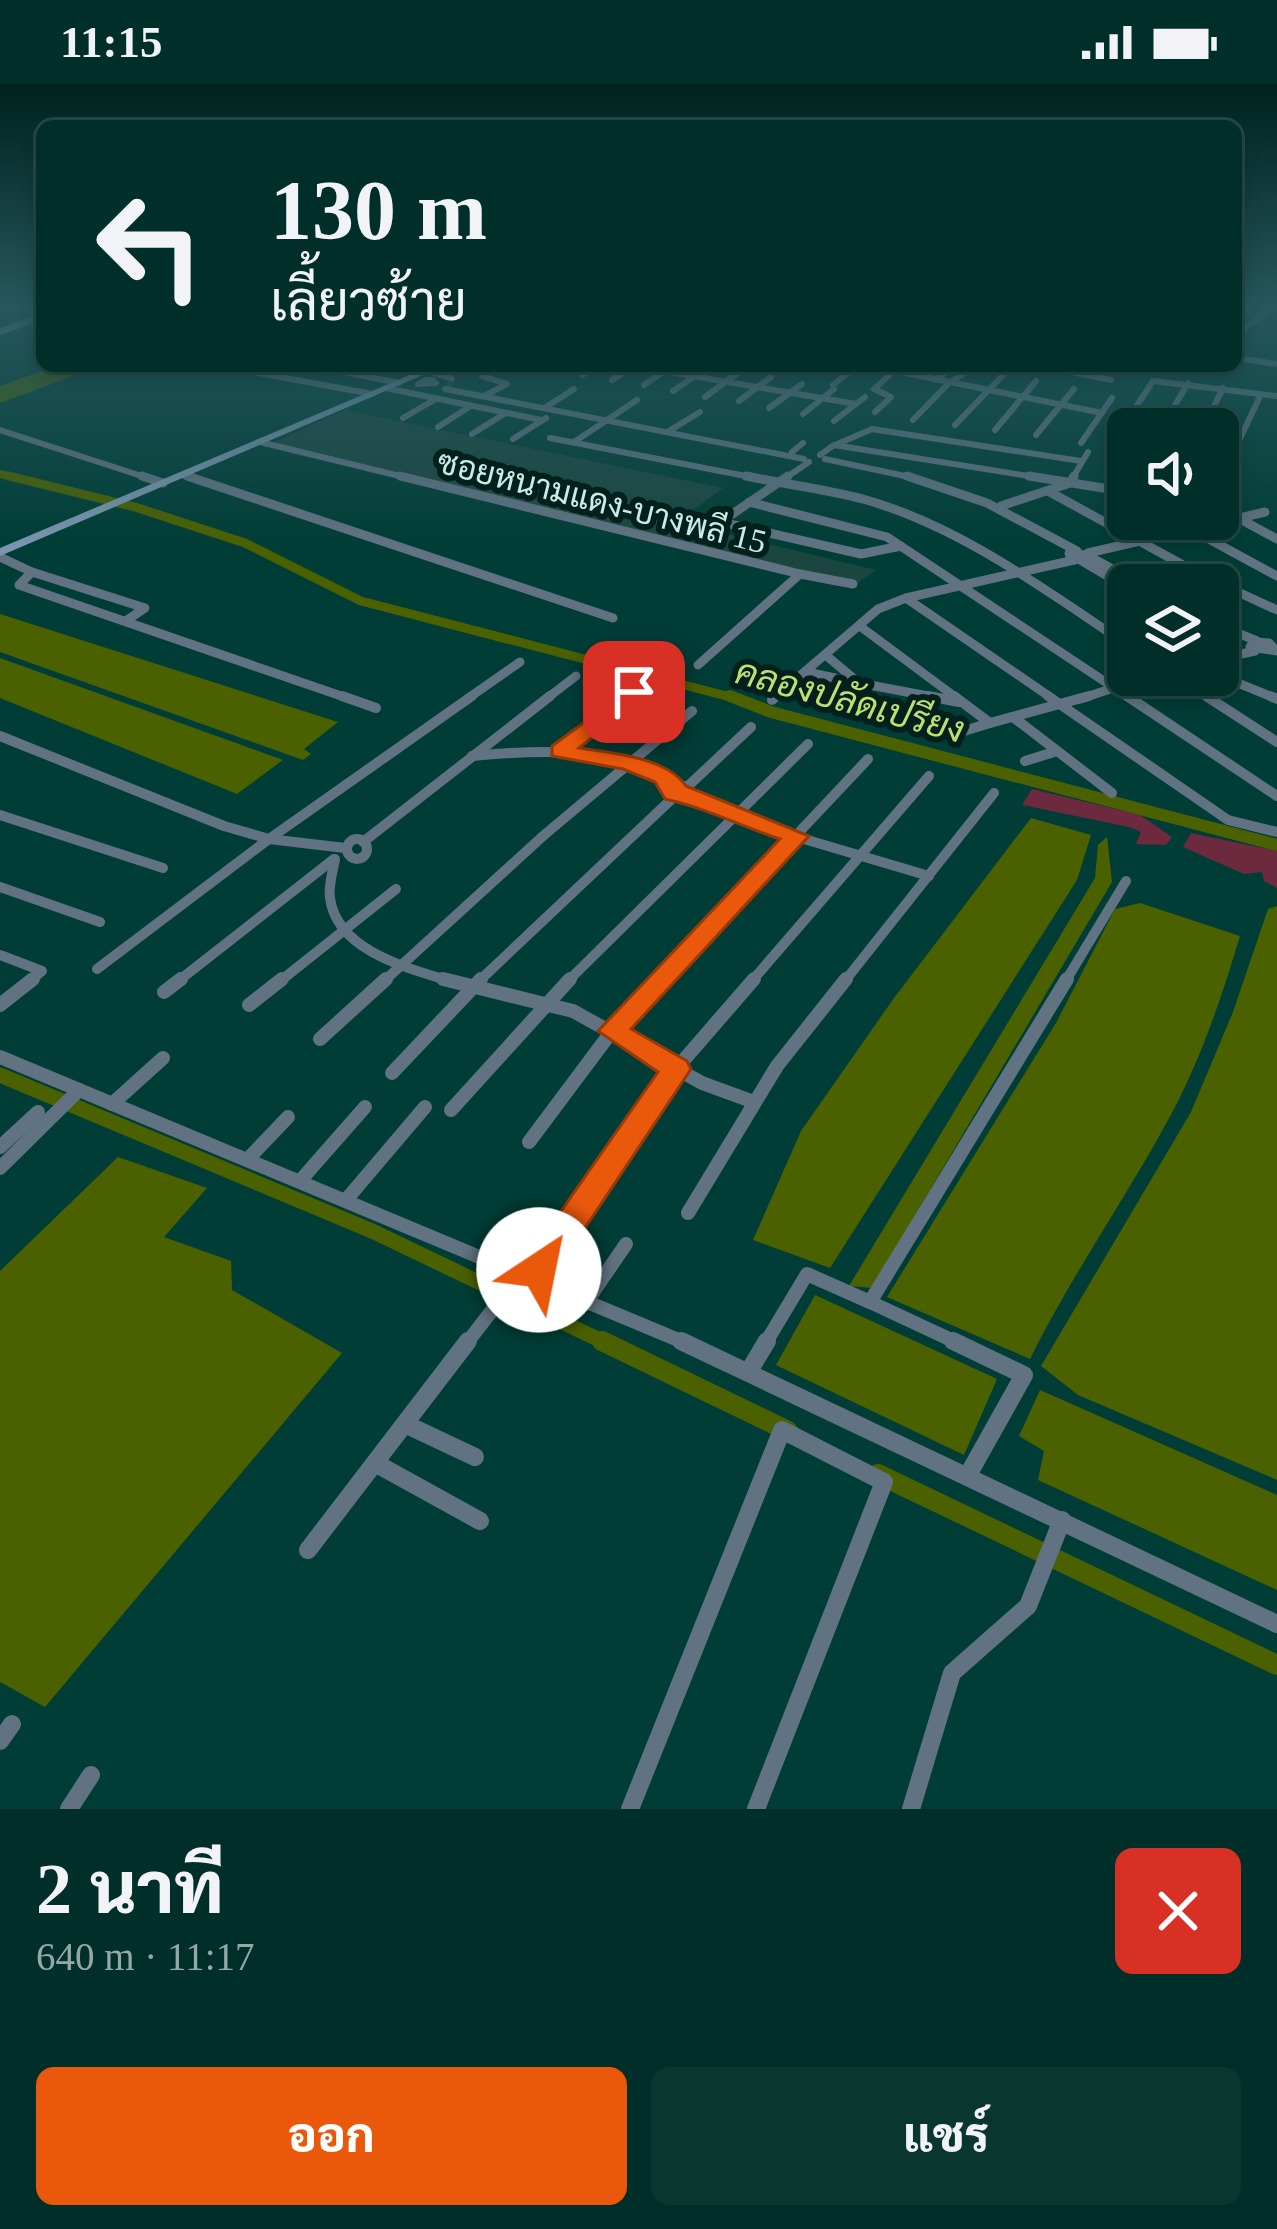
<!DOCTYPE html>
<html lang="th">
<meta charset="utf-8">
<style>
:root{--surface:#002e28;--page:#0a3630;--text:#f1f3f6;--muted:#95a8a8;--line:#224a45;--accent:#ea580c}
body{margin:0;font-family:"Times New Roman",Sarabun,serif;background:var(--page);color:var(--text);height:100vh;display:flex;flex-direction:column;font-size:45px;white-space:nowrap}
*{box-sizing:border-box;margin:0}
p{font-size:39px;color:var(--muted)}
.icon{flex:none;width:66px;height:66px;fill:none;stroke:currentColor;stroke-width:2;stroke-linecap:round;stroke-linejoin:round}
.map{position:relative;height:1725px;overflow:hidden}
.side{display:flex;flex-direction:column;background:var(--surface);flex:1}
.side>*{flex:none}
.top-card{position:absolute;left:36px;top:36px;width:1206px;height:252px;border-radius:18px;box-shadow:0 6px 18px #0003,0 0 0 3px var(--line);background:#002e28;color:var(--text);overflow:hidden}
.fabs{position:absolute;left:1107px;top:324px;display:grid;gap:24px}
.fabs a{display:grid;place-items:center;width:132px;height:132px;border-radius:18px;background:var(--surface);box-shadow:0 6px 18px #0003,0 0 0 3px var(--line);font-size:60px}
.pin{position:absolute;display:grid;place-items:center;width:102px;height:102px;color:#fff;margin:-51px;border-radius:24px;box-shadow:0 6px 18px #0006}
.me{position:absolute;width:132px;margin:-66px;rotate:34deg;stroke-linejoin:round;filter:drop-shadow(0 0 9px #0008)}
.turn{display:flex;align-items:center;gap:42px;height:252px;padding:0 36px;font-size:54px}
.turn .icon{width:156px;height:156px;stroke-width:2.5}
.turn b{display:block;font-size:84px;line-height:102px}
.round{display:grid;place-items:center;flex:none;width:126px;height:126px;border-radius:18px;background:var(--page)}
.overview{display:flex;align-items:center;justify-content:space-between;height:204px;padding:0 36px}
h1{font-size:72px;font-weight:800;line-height:90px}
.primary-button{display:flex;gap:24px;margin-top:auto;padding:24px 36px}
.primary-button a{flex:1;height:138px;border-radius:18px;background:var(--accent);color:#fff;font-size:48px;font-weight:800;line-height:138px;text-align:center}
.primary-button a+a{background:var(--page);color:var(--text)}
.status{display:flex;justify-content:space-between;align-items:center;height:84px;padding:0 60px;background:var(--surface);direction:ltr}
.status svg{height:33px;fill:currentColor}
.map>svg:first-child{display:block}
.built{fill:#1b4640}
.green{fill:#6d293e}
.water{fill:#4b6100}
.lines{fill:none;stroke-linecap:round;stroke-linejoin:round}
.canal-far4{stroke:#4b6100;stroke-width:8}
.canal-far3{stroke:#4b6100;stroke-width:9}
.canal-far2{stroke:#4b6100;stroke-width:12}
.canal-far1{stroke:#4b6100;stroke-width:15}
.canal{stroke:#4b6100;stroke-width:20}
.street-tunnel{stroke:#1e5750;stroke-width:6;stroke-dasharray:6 3;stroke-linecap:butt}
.street-far4{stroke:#617382;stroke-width:6}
.street-far3{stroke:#617382;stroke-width:9}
.street-far2{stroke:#617382;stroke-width:10}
.street-far1{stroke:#617382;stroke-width:14}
.street{stroke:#617382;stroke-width:18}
.secondary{fill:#7996ae;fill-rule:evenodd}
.primary{fill:#8cb1d0;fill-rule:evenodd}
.route{fill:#ea580c;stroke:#983908;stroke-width:3}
.labels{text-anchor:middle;stroke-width:12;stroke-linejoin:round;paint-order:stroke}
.far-street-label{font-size:33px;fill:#caece6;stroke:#03201d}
.far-water-label{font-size:36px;font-style:italic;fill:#bde071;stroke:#03201d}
</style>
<div class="status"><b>11:15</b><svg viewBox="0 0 49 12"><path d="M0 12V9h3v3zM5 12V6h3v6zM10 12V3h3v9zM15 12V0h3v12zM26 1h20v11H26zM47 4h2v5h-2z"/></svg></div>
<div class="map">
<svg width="1277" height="1725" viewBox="0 0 1277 1725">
<rect width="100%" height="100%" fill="#003d36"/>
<polygon class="built" points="345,326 723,404 677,438 876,486 857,500 272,359"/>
<g class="green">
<polygon points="1032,705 1140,731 1172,753 1166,761 1136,760 1141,748 1129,743 1022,721"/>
<polygon points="1191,749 1277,767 1277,804 1264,797 1262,788 1244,790 1183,763"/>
</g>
<g class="water">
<polygon points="56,282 100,282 0,319 0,302"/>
<polygon points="0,530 338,638 304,665 311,670 303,676 0,568"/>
<polygon points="0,574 283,676 237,710 0,614"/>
<polygon points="1031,734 1091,751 1077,796 830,1184 753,1156 801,1047 894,914"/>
<polygon points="1107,753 1112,798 872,1204 849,1202 1095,794 1098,761"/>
<path d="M1140,819L1240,852C1222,912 1203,969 1174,1025C1129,1110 1073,1188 1030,1275L887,1213L1056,939L1115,825Z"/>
<polygon points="1277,822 1277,1396 1078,1311 1041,1282 1191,1028 1233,928 1268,825"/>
<polygon points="118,1073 207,1104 164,1153 231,1177 232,1206 342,1269 45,1623 0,1598 0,1187"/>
<polygon points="815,1211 997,1295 964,1371 776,1281"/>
<polygon points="1040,1306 1277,1411 1277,1506 1038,1396 1044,1367 1019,1352"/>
</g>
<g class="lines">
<polyline class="canal-far4" points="0,390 21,395"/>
<polyline class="canal-far3" points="9,392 135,423 245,459 361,517 738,615"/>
<polyline class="canal-far2" points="730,612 771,628 1277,761"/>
<polyline class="canal-far1" points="0,991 372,1147 608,1260"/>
<g class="canal">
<polyline points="602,1257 788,1347"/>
<polyline points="878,1390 1277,1581"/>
</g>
<polyline class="street-tunnel" points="447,301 452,302"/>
<g class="street-far4">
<polyline points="25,223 42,227"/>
<polyline points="1243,245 1274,223"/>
<polyline points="1236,274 1277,280"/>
<polyline points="221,282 372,310"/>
<polyline points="314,282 399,299"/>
<polyline points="634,282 856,320"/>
<polyline points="872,282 1102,329"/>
<polyline points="1042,282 1111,296"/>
<polyline points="1099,282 1119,285"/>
<polyline points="1166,282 1189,286"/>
<polyline points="551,286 558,282"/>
<polyline points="428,287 452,295"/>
<polyline points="582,291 596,282"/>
<polygon points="425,296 433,296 436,299 418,300"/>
<polyline points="612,296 634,282"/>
<polyline points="936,296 953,282"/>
<polyline points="644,301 666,286"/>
<polyline points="833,301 857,282"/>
<polyline points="386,304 541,336"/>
<polyline points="445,305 804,375"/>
<polyline points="673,307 708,283"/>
<polyline points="484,312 507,300 482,292 494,283"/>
<polyline points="705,313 739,288"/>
<polyline points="739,317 771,293"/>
<polyline points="546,323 574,305"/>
<polyline points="769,324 802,300"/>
<polyline points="875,328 891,313 874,305 895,286"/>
<polyline points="803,330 834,305"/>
<polyline points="403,334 434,316"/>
<polyline points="913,336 949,299 973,284"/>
<polyline points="834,337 865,313"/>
<polyline points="955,341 1004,290"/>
<polyline points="438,343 469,323"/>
<polyline points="1161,345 1188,299"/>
<polyline points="1203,345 1223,304"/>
<polyline points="0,346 151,395"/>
<polyline points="995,346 1036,297"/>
<polyline points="669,347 700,328"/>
<polyline points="472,350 504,330"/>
<polyline points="1036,351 1074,305"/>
<polyline points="550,354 761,395"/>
<polyline points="513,355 546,334"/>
<polyline points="260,358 412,395"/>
<polyline points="574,358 637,316"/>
<polyline points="1081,359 1112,314"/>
<polyline points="1112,359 1153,297 1276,312"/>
<polyline points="835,361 872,345 1081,377"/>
<polyline points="792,368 803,359"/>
<polyline points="820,371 834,361 1048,395"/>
<polyline points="825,375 919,395"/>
<polyline points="1230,376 1261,310"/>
<polyline points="183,391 196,395"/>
<polyline points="784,395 809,378"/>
<polyline points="1072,395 1088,368"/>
</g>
<g class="street-far3">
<polyline points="142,392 163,399"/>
<polyline points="187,392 613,534"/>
<polyline points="400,392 800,490 698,581"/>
<path d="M746,392C784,400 825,405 863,415C960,442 1045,506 1128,561"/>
<polyline points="907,392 987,419 1077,467"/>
<polyline points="1029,392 1128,408"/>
<polyline points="1048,407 1203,492 1277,526"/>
<polyline points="749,418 887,453 1131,615"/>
<polyline points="1001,422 1070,399 1074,392"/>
<polyline points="1218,423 1277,455"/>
<polyline points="1172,435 1277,492"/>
<polyline points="721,438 861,470 901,462"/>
<polyline points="709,446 788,392"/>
<polyline points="1088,469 1265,428"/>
<polyline points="0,473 32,488 19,501 350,615"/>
<polyline points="1092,474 1142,501"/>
<polyline points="1082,477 1128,504"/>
<polyline points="32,488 145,524 127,536"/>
<polyline points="800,490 853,500"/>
<polyline points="906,514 1092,472 1069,469 1071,474"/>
<polyline points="1218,541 1257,557"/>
<polyline points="861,543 958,615"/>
<polygon points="1253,558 1269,559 1277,567 1250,563"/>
<polyline points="828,573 859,599 944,615"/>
<polyline points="1218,575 1255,567"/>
<polyline points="807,588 858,599"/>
<polyline points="1173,591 1211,615"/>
<polyline points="1218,591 1277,615"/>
<polyline points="467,615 520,578"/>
<polyline points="546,615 576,592"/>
<polyline points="625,615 634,608"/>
<polyline points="773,615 878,525 906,514 1053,615"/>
<polyline points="1080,615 1153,591"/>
</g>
<g class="street-far2">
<polyline points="342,612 376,624"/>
<polyline points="928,612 959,618"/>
<polyline points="954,612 990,639 954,650"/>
<polyline points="1048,612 1228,736 1277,748"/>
<polyline points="1127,612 1277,712"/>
<polyline points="1206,612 1277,658"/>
<polyline points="1270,612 1277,615"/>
<polyline points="772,616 776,612"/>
<polyline points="1013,633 1112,709"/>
<polyline points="990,639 1089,612"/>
<polyline points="0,652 224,742 269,755 345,764"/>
<polyline points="560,667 629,612"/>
<path d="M472,672C544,665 612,662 675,701"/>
<polyline points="1025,677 1054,668"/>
<polygon points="684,702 688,709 676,711 669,705"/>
<polyline points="687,703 751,643"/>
<polyline points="688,709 777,747 929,792"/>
<polyline points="0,731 163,784"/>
<circle cx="357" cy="765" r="10"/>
<polyline points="363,758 550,612"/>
<path d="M335,775C333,786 328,803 330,814C337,868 411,885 453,898"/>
<polyline points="0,803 100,838"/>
<polyline points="0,871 42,887 29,898"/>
<polyline points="97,885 269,755 472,612"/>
<polyline points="177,898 334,775"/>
<polyline points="279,898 396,805"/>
<polyline points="383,898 543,752 692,627"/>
<polyline points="478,898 676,711"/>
<polyline points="567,898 808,660"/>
<polyline points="658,898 868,675"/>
<polyline points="751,898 929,692"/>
<polyline points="844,898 994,709"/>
<polyline points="1065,898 1126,797"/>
</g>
<g class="street-far1">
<polyline points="443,895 573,927 702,999 754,1018"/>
<polyline points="164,908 181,895"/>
<polyline points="0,921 33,895"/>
<polyline points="249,921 282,895"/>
<polyline points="320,955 386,895"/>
<polyline points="0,973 688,1260"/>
<polyline points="392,989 481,895"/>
<polyline points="112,1020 163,974"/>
<polyline points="451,1026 570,895"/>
<polyline points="529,1058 612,947 661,895"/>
<polyline points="0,1063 38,1028"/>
<polyline points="247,1076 288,1033"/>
<polyline points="0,1084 79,1006"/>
<polyline points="300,1097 365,1023"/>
<polyline points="346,1116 425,1023"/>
<polyline points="688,1129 777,982 846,895"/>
<polyline points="539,1186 676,985 754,895"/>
<polyline points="587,1217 626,1160"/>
<polyline points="870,1218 960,1260"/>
<polyline points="466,1260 521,1189"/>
<polyline points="765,1260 807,1190 870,1218 1067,895"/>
</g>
<g class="street">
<polyline points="681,1257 1277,1540"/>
<polyline points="953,1257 1024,1291 968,1391"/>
<polyline points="749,1287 767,1257"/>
<polyline points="405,1340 475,1373"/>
<polyline points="375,1379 480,1437"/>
<polyline points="308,1466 468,1257"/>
<polyline points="0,1657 12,1640"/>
<polyline points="69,1725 91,1691"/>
<polyline points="630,1725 782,1346 884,1398 756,1725"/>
<polyline points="911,1725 952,1589 1028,1522 1062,1436"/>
</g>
<polygon class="secondary" points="431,282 444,282 0,472 0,464"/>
<polygon class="primary" points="42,229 42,236 0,251 0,244"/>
</g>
<linearGradient id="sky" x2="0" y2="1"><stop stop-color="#00221e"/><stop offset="0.48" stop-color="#26575d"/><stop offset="1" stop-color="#26575d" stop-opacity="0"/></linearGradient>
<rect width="1277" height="464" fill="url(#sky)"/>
<path class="route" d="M634,602L645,608L642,613L579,664C612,669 666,673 686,702L809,752L631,945L687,977L691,985L551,1195L539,1199L527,1195L522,1186L527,1176L658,988L598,947L780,755C741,742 703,723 665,715L655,698L623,685L552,672V662Z"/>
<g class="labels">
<g class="far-street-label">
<text transform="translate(602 417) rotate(14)" y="12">ซอยหนามแดง-บางพลี 15</text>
</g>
<g class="far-water-label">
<text transform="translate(850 616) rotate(15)" y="13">คลองปลัดเปรียง</text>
</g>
</g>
</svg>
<div class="fabs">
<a><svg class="icon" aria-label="sound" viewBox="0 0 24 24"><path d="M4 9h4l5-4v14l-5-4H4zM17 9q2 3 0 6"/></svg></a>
<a><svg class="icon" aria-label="layers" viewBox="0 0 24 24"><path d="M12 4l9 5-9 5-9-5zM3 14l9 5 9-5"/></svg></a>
</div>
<div class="pin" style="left:634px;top:608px;background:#d93025"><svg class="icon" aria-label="arrive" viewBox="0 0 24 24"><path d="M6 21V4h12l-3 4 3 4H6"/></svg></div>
<svg class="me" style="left:539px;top:1186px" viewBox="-20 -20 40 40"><circle r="19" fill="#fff"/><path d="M0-13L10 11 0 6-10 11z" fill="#ea580c"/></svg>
<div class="top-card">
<div class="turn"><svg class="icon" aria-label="left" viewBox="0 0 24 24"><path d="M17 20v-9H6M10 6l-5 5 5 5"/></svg><div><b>130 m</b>เลี้ยวซ้าย</div></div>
</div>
</div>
<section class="side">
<div class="overview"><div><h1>2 นาที</h1><p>640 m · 11:17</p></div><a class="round" style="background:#d93025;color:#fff"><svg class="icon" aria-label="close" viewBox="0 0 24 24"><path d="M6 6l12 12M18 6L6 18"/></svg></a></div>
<div class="primary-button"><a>ออก</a><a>แชร์</a></div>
</section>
